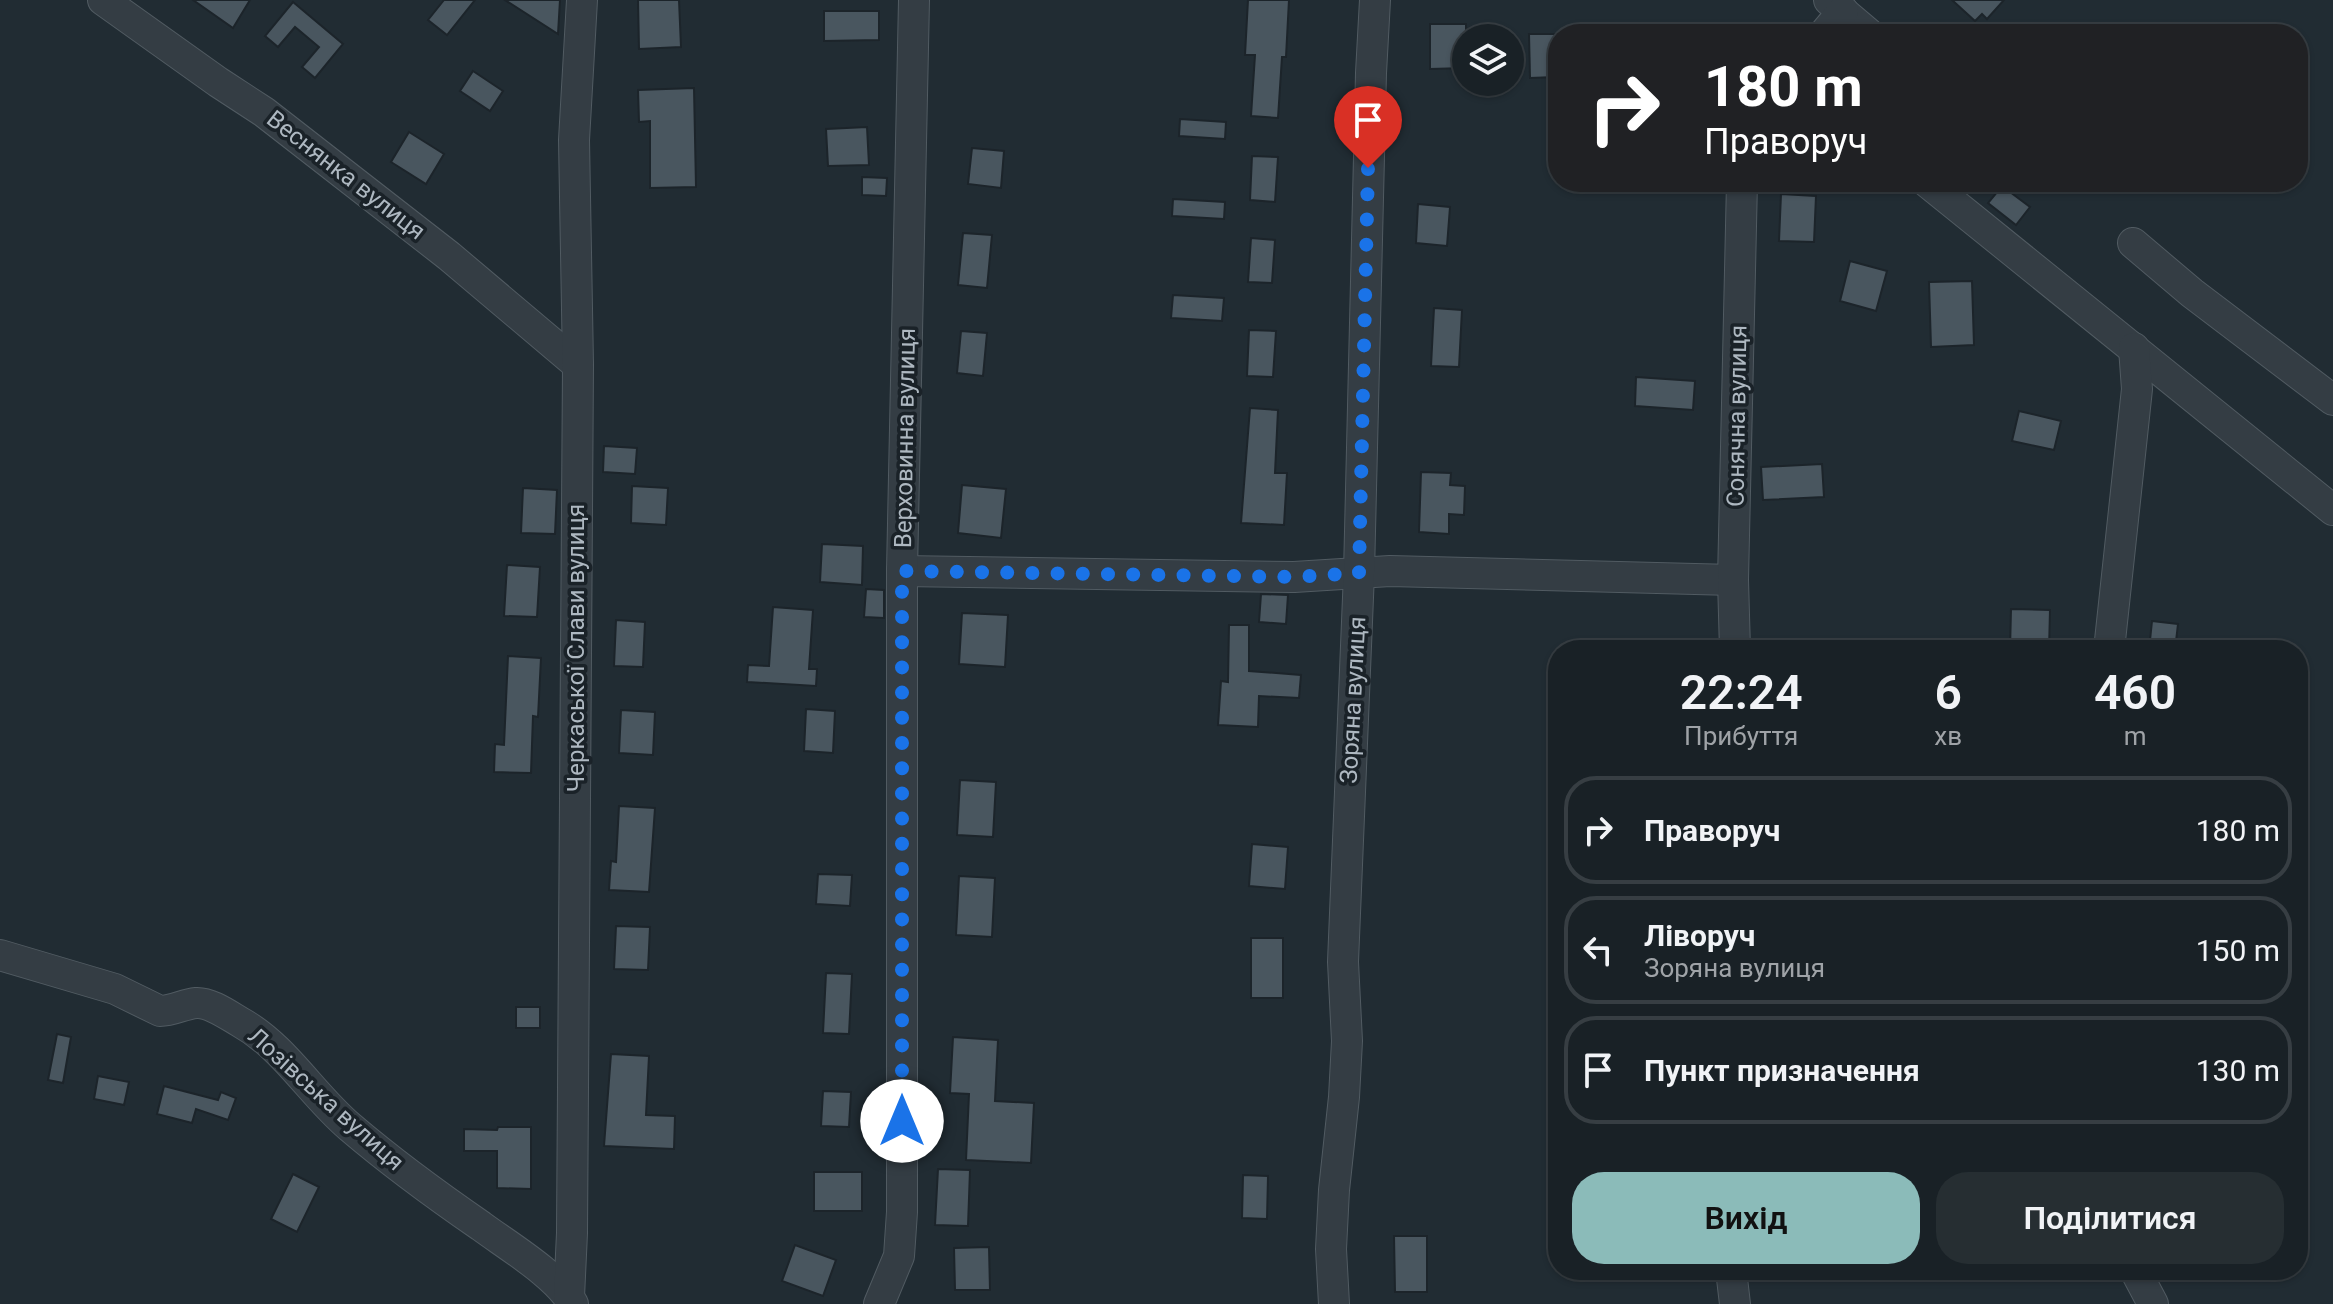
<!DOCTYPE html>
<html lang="uk">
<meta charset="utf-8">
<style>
:root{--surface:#192126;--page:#262e32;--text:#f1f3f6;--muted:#9fa3a7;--line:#373e43;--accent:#8bbbb9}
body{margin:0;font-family:Roboto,sans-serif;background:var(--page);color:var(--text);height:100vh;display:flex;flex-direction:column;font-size:30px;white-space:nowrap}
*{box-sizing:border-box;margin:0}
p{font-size:26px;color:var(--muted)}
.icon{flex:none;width:44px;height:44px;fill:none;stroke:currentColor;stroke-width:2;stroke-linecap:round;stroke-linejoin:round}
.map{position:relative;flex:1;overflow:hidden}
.side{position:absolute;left:1548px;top:640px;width:760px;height:640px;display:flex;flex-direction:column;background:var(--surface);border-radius:32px;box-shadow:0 2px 6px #0004,0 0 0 2px var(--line)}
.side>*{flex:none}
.banner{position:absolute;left:1548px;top:24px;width:760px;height:168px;border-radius:32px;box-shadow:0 2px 6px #0004,0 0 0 2px var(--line);background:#202124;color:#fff;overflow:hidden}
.fabs{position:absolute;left:1452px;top:24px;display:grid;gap:16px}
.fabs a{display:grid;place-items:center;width:72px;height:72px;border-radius:50%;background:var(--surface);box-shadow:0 2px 6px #0004,0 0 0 2px var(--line);font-size:40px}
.pin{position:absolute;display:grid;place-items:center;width:68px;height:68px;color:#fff;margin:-82px -34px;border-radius:50% 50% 50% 0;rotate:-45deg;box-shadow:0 0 8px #0007}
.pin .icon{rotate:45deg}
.me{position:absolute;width:88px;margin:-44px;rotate:0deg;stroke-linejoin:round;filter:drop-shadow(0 0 6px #0008)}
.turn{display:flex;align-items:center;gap:28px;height:168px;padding:0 24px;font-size:36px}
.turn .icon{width:104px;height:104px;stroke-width:2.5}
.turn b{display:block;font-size:56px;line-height:68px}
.eta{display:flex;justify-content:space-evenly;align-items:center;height:136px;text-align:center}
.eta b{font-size:48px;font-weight:600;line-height:56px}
.button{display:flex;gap:16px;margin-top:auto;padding:16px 24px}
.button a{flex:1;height:92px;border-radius:32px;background:var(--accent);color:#111;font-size:32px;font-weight:600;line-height:92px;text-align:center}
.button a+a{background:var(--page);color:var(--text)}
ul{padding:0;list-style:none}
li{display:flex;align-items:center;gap:24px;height:108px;margin:0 16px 12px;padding:0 8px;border:4px solid var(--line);border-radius:32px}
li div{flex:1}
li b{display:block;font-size:30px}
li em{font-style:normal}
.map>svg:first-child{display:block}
.building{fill:#49565f;stroke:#1c242a;stroke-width:2}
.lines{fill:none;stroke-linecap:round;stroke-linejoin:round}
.minor-casing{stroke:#515b62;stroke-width:32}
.minor{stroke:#343d44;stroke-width:30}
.route{stroke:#1a73e8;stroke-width:14;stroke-dasharray:0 25.2}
.labels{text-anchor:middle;stroke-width:7;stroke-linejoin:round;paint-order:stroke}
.street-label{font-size:24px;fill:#aeb8c1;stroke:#1a2228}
</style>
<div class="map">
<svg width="2333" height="1304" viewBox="0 0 2333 1304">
<rect width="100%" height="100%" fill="#212c33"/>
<g class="building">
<polygon points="193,0 250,0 233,28"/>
<polygon points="444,0 475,0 447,35 428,20"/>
<polygon points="505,0 560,0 558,34"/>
<polygon points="638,0 679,0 681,47 639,49"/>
<polygon points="1248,0 1289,0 1286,57 1282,57 1278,118 1251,116 1255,55 1245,55"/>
<polygon points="1952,0 2004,0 1987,19 1982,14 1975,21"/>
<polygon points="293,2 343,44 315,78 302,67 319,47 295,27 278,47 265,36"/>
<polygon points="824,11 879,11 879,40 824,41"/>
<polygon points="1430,24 1466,24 1466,68 1430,69"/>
<polygon points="1529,34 1555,34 1556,77 1530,78"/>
<polygon points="473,71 503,91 490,111 460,91"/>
<polygon points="694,88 696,187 650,188 650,121 639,122 638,90"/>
<polygon points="1180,119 1226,122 1225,139 1179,136"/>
<polygon points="867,127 869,165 828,166 826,129"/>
<polygon points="409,132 444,154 426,184 391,162"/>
<polygon points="972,148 1004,151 1001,188 968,184"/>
<polygon points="1252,156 1278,157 1275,202 1250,200"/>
<polygon points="862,177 887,178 886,196 862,195"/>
<polygon points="2002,186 2030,207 2016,225 1988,203"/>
<polygon points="1781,194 1816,196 1814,242 1779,241"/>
<polygon points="1173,199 1225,202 1224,219 1172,216"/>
<polygon points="1418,204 1450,207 1447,246 1416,243"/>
<polygon points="963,233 992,235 987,288 958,285"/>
<polygon points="1251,238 1275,240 1272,283 1248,282"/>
<polygon points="1850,261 1887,271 1876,311 1840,301"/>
<polygon points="1972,281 1974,345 1931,347 1929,282"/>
<polygon points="1173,295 1224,298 1222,321 1171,318"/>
<polygon points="1434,308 1462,310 1459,367 1431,366"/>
<polygon points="1249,330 1276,331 1273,377 1247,376"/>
<polygon points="961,331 987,333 983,376 957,373"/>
<polygon points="1636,377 1695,381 1693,410 1635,406"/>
<polygon points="1250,408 1278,410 1275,473 1287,473 1284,525 1241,523"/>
<polygon points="2019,411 2061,421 2054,450 2012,441"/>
<polygon points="604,446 637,448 635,474 603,472"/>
<polygon points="1822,464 1824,497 1763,500 1761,467"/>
<polygon points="1421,472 1451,473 1450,485 1465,486 1464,515 1449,514 1449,534 1419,532"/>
<polygon points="962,485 1006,489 1001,538 958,533"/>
<polygon points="632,486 668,488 666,525 631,523"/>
<polygon points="523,488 557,490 555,534 521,533"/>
<polygon points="822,544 863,546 862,585 820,582"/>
<polygon points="507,565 540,567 537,617 504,616"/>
<polygon points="866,589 884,590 884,618 864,617"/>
<polygon points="1261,594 1288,595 1286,624 1259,622"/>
<polygon points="773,607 813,610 809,669 817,669 816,686 747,682 748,665 769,666"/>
<polygon points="2011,609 2050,610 2049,650 2010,650"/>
<polygon points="962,613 1008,615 1005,667 959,664"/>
<polygon points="616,620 645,622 643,667 614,666"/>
<polygon points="2152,621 2178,624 2175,650 2149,650"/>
<polygon points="1229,625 1249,625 1249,671 1301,675 1299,698 1259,696 1258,727 1218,725 1221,681 1228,682"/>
<polygon points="508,656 541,658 538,717 533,716 531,773 494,772 495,744 504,745"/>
<polygon points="806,709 835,711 833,753 804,751"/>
<polygon points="621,710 655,712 653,755 619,753"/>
<polygon points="960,780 996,782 993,837 957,835"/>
<polygon points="619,806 655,808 649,892 609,890 611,861 616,862"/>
<polygon points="1252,844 1288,847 1285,889 1249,886"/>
<polygon points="818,874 852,875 850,906 816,904"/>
<polygon points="959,876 995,878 992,937 956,935"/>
<polygon points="616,926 650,927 648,970 614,969"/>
<rect x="1251" y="938" width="32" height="60"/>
<polygon points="826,973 852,974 849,1034 823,1033"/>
<rect x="516" y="1007" width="24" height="21"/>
<polygon points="57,1034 71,1037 63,1083 48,1080"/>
<polygon points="953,1037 998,1040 995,1101 1034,1103 1031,1163 966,1160 969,1094 950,1093"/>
<polygon points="611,1054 649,1056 646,1115 675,1116 674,1149 604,1146"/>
<polygon points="98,1076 129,1082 124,1105 94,1099"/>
<polygon points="164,1086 218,1100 221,1092 236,1098 228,1120 196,1109 192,1123 157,1114"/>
<polygon points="823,1091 851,1092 849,1127 821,1126"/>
<polygon points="498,1127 531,1127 531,1189 497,1188 497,1151 464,1151 464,1129 497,1130"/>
<polygon points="938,1169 970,1170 968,1226 935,1225"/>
<rect x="814" y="1172" width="48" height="39"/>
<polygon points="293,1174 319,1187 297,1232 271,1219"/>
<polygon points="1243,1175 1268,1176 1267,1219 1242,1218"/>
<polygon points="1394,1236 1427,1236 1427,1292 1395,1292"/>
<polygon points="795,1245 836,1260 823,1296 782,1281"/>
<polygon points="989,1247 990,1290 955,1290 954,1248"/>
</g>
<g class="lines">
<defs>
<g id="minor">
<polyline points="103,0 218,82 264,112 449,256 578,365"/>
<polyline points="1829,0 1869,34"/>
<polyline points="1824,34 1843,11"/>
<polyline points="1927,182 2333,510"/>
<polyline points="2133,243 2192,293 2333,400"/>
<polyline points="902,571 1294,577 1390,571 1733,580"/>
<polyline points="1735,650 1733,580 1742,182"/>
<polyline points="2109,650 2137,389 2134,348"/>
<path d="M0,955L115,989L160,1011C173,1011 184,1004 196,1003C210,1002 228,1015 240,1022C285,1047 311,1094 350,1127C391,1162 436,1195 481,1226C508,1246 557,1275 573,1304"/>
<polyline points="1731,1270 1735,1304"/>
<polyline points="2135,1270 2153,1304"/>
<polyline points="569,1297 572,1233 578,365 574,140 582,0"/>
<polyline points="879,1304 899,1256 902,1212 902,571 914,0"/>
<polyline points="1334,1304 1331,1249 1334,1190 1344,1097 1347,1041 1343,962 1359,573 1371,73 1375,0"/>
</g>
</defs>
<use href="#minor" class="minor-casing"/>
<use href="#minor" class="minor"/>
</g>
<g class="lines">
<polyline class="route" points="902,1121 902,571 1294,577 1359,573 1368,168"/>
</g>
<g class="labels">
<g class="street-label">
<text transform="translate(346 175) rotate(38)" y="8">Веснянка вулиця</text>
<text transform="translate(1737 416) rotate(-89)" y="8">Сонячна вулиця</text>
<text transform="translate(905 438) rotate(-89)" y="8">Верховинна вулиця</text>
<text transform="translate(576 648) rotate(-90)" y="8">Черкаської Слави вулиця</text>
<text transform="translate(1353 700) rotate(-87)" y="8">Зоряна вулиця</text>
<text transform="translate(326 1099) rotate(42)" y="8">Лозівська вулиця</text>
</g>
</g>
</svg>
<div class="fabs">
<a><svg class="icon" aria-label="layers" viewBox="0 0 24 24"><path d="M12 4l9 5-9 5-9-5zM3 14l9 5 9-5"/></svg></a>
</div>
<div class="pin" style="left:1368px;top:168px;background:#d93025"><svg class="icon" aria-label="arrive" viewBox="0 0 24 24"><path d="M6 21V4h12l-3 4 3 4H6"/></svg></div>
<svg class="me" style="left:902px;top:1121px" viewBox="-20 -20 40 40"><circle r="19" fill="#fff"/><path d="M0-13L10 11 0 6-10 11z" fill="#1a73e8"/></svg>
<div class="banner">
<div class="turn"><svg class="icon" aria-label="right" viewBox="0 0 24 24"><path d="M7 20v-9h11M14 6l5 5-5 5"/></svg><div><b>180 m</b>Праворуч</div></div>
</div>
<section class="side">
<div class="eta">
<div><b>22:24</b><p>Прибуття</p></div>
<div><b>6</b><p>хв</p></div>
<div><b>460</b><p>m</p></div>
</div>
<ul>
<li><svg class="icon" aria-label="right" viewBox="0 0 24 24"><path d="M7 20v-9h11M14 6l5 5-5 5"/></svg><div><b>Праворуч</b></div><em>180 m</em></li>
<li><svg class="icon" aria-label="left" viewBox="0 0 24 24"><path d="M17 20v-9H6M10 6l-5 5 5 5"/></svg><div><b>Ліворуч</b><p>Зоряна вулиця</p></div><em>150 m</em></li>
<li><svg class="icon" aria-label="arrive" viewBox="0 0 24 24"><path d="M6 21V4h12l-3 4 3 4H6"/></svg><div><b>Пункт призначення</b></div><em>130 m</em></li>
</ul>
<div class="button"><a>Вихід</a><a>Поділитися</a></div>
</section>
</div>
